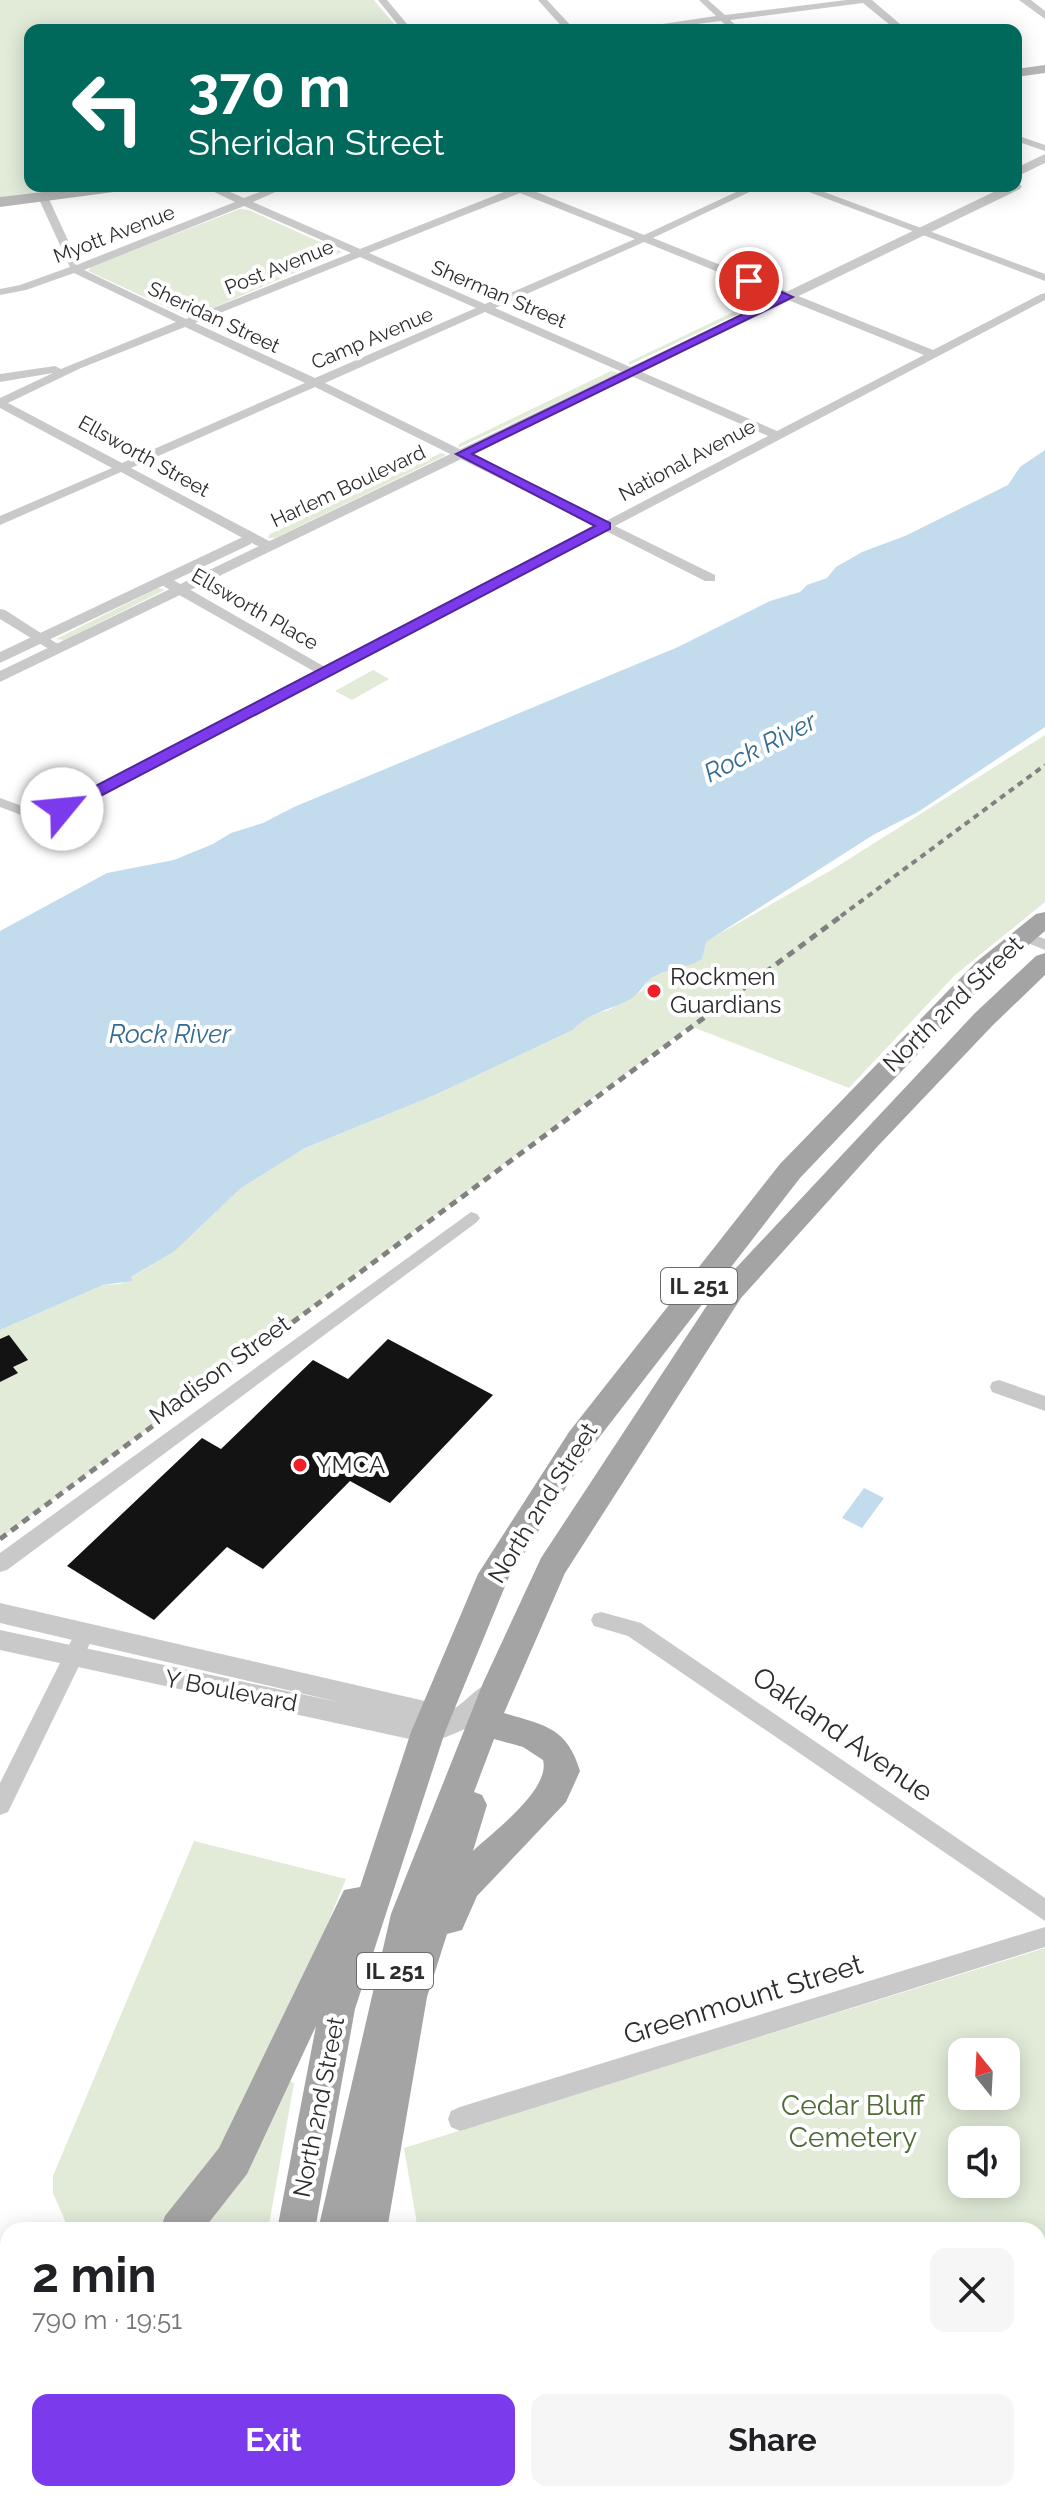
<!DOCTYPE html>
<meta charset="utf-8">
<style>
:root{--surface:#fff;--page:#f6f6f6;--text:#202124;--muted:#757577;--accent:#7c3aed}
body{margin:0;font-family:Raleway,sans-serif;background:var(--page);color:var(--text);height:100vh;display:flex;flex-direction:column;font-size:30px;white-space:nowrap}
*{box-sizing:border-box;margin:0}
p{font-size:26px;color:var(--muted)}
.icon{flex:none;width:44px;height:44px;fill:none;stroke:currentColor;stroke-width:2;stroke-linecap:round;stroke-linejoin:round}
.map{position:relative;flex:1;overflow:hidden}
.details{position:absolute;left:0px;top:2222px;width:1046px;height:280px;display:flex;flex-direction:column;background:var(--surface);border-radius:24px 24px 0 0;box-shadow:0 4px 20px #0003}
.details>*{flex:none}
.banner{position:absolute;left:24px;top:24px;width:998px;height:168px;border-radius:16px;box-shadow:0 4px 20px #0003;background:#00695c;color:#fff;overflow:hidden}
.needle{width:52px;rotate:342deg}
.fabs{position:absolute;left:948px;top:2038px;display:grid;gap:16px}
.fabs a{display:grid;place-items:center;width:72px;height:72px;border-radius:16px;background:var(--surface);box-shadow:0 4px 20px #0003;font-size:40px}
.pin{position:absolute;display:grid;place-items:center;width:68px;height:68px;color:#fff;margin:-34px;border:4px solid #fff;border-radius:50%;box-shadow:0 2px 8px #0007}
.me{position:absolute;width:88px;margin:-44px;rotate:62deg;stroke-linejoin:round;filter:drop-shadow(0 0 6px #0008)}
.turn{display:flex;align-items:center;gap:28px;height:168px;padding:0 32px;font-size:36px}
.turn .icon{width:104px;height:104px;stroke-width:2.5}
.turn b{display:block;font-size:56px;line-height:68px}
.round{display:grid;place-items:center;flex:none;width:84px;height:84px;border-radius:16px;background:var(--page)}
.overview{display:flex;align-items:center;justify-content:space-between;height:136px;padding:0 32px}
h1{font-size:48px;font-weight:700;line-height:60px}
.action{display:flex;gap:16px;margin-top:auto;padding:16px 32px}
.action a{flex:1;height:92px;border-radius:16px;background:var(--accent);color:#fff;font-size:32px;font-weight:700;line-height:92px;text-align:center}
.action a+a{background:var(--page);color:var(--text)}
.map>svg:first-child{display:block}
.green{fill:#e1ebd8;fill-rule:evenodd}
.water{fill:#c2dbed}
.building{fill:#131313}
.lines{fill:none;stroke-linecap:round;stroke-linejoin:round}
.minor{fill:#c9c9c9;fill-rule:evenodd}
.tertiary{fill:#c9c9c9;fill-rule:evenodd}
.secondary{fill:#b6b6b6;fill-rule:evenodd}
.primary{fill:#a4a4a4;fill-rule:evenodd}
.rail-far1{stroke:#818181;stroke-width:4;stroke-dasharray:6 5;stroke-linecap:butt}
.rail{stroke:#818181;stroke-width:5;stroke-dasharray:8 6;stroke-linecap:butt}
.route{fill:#7c3aed;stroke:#51269a;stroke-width:2}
.poi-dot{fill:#f12028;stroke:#fff;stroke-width:3}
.labels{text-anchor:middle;stroke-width:8;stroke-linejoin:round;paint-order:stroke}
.far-street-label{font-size:20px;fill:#2c2c2c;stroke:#fff}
.shield{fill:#fff;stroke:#6b6b6b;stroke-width:2}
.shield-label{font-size:22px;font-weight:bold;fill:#2c2c2c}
.poi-label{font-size:24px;fill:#2c2c2c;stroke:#fff;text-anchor:start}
.street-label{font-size:24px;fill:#2c2c2c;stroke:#fff}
.water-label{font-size:26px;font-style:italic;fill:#356b93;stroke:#fff}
.near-street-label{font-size:28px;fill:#2c2c2c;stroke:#fff}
.near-park-label{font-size:28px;fill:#4d6a37;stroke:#fff}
</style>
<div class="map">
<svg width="1045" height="2502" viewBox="0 0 1045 2502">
<rect width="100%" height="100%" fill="#fff"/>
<g class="green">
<polygon points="0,0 374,0 399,30 30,30 30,186 88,186 0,197"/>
<polygon points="240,209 249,210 342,252 190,318 88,271 92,266"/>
<polygon points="767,296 774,297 629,365 629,362"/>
<polygon points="611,371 619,373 458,448 459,444"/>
<polygon points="441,453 446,455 275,538 268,538 270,534"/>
<polygon points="158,588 165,590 64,640 56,639"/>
<polygon points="373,670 389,679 352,700 335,691"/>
<polygon points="1045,735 1045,902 955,975 849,1088 690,1026 0,1539 0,1330 103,1285 120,1284 175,1251 241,1188 305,1148 435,1095 573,1030 585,1016 609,1010 643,990 648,981 656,975 702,959 705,942 835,868"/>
<path d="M194,1841L346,1879C299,1989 246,2152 155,2230H69L53,2193V2176Z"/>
<path d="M1045,1948V2502H471L469,2494H1038V2230H418L404,2148ZM962,2052H1006V2096H962ZM962,2140H1006V2184H962Z"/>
<polygon points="287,2080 294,2083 268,2230 193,2230"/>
<polygon points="8,2344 8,2480 0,2475 0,2345"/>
<polygon points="30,2494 221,2494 219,2502 43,2502"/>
</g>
<g class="water">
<path d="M1045,450V727L918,812L873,835L706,942L702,959C688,968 670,968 655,976C645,981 642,991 632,998C609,1012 591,1010 573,1030L435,1095L305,1148L241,1188L175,1251L131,1277L132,1281L103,1285L0,1330V931L107,873L174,860L213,844L231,833L263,823L294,807L678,647L770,601L800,592L807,585L827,578L836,567L862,552L905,536L1008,485L1020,467Z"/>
<polygon points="864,1488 884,1498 862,1528 842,1518"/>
</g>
<g class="building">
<polygon points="9,1335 28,1360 13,1367 18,1373 0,1382 0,1339"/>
<polygon points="388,1339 493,1395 390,1503 350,1481 263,1569 227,1547 154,1620 67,1566 202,1438 221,1449 313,1360 348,1379"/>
</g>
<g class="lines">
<g class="minor">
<polygon points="378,0 387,0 412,30 402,30"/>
<polygon points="538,0 547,0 575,30 565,30"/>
<polygon points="699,0 708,0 725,15 846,0 872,0 907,30 896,30 863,3 730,20 741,30 731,30 721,21 649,30 622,30 716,16"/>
<polygon points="1016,135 1045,145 1045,151 1016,141"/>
<path d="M202,186H216L244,198L275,186H289L253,202L360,249L511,189V186H533L529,189L644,235L749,186H762L653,238L933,350L1041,294L1045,293V300L615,526L715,575V581H705L606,531L56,819L37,821L0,807V798L39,812H48L315,672L158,583V577H168L325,667L596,526L315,387L131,468L273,543V549H263L121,472L0,525V516L112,468L0,408V398L53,373L0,382V374L55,366L61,369L176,322L74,273L26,290L0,295V289L20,285L70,267L38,197L43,194L48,197L79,264L235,202ZM520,193L635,239L485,304L369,253ZM244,206L351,253L186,319L84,270ZM644,242L924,355L777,431L495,308ZM360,257L476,308L315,378L195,323ZM485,312L768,436L606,521L325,383ZM185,327L305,383L122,463L8,403L81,368Z"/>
<polygon points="793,186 808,186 1045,274 1045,281"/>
<polygon points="0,609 5,610 64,648 62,651 52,651 0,619"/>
<polygon points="1024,931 1045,939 1045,950 1018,939 1016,936 1018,933"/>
<polygon points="471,1212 477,1214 480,1218 477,1222 7,1570 0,1572 0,1553"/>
<polygon points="999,1380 1045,1396 1045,1411 992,1392 990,1387 992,1382"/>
<polygon points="601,1612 641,1623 1045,1898 1045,1921 628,1636 594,1626 591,1620 594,1614"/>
<polygon points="86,1623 93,1625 96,1631 8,1812 0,1815 0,1783 79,1625"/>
<polygon points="1045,1927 1045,1947 460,2131 451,2127 448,2119 451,2111 460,2107"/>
</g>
<g class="tertiary">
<polygon points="1019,0 1031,0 1045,11 1045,19"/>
<polygon points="1045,154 1045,163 1016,177 1016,168"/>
<polygon points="1016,182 1022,186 1020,189 0,682 0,671 1006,186 1016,186"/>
<polygon points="245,536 251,538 251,544 0,663 0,652"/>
<path d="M0,1603L455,1708C471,1698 482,1678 501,1684L505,1692C491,1721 457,1734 428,1743L0,1650V1630L343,1703L0,1623Z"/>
</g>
<g class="secondary">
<polygon points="1045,65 1045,73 1016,77 1016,69"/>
<polygon points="93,186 136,186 129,190 0,207 0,197"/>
<polygon points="0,2478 8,2481 8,2494 24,2494 28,2502 0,2502"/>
</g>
<g class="primary">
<polygon points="1045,912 1045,931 994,974 800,1178 591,1448 508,1579 445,1732 355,2009 315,2230 277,2230 316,2026 247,2174 203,2230 160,2230 165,2216 219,2148 344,1890 360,1887 411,1732 478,1574 569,1432 780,1164 976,962 1036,914"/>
<path d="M1045,953V975L993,1025L877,1147L741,1298L565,1573L504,1713C544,1725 567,1727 580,1771L566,1802L477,1896L462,1930L447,1934L427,1997L387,2230H318L391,1914L483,1683L541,1558L721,1284L975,1013L1036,956ZM494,1739L523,1747L543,1760C551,1789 493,1832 473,1851L487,1805L482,1795L474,1792Z"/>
<polygon points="8,2308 8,2348 0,2350 0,2310"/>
<polygon points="227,2494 307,2494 305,2502 226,2502"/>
<polygon points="354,2494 396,2494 397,2502 355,2502"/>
</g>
<polyline class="rail-far1" points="841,916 1045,765"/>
<polyline class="rail" points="0,1539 844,914"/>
</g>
<polygon class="route" points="745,279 753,279 793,297 472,454 610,523 610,529 68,813 57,813 57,806 595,526 456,454 778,297 745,284"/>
<g class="poi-dot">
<circle cx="654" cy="991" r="8"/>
<circle cx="300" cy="1465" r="8"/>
</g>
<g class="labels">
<g class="far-street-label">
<text transform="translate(114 234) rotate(-21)" y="7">Myott Avenue</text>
<text transform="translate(279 267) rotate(-22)" y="7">Post Avenue</text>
<text transform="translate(499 294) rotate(23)" y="7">Sherman Street</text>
<text transform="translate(214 317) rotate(25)" y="7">Sheridan Street</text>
<text transform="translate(372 338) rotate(-23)" y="7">Camp Avenue</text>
<text transform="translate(144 456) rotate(29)" y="7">Ellsworth Street</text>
<text transform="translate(687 460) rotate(-28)" y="7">National Avenue</text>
<text transform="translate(348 486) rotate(-25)" y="7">Harlem Boulevard</text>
<text transform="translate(255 609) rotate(30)" y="7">Ellsworth Place</text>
</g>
<g class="shield">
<rect x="661" y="1268" width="76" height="36" rx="6"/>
<rect x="357" y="1953" width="76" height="36" rx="6"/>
</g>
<g class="shield-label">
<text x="699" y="1294">IL 251</text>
<text x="395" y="1979">IL 251</text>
</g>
<g class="poi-label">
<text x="670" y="985">Rockmen<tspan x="670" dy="28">Guardians</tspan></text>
<text x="316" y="1473">YMCA</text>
</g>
<g class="street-label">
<text transform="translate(953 1004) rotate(-44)" y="8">North 2nd Street</text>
<text transform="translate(220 1370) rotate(-36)" y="8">Madison Street</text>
<text transform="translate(543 1503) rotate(-58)" y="8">North 2nd Street</text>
<text transform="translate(231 1691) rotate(11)" y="8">Y Boulevard</text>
<text transform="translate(319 2107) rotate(-79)" y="8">North 2nd Street</text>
</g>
<g class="water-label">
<text transform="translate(760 747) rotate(-27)" y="9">Rock River</text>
<text x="170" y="1043">Rock River</text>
</g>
<g class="near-street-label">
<text transform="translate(843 1734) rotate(35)" y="10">Oakland Avenue</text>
<text transform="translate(743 1999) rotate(-17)" y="10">Greenmount Street</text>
</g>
<g class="near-park-label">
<text x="853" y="2115">Cedar Bluff<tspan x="853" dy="32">Cemetery</tspan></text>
</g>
</g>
</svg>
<div class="fabs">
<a><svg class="needle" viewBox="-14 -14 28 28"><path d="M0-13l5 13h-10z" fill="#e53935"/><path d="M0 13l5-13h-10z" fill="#757577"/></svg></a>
<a><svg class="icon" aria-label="sound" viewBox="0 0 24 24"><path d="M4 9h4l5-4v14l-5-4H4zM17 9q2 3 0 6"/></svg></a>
</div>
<div class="pin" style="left:749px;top:281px;background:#d93025"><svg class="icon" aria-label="arrive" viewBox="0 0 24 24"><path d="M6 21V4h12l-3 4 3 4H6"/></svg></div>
<svg class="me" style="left:62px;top:809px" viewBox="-20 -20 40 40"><circle r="19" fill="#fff"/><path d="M0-13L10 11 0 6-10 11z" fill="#7c3aed"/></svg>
<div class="banner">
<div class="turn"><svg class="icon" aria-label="left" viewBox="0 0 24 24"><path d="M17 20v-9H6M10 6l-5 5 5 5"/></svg><div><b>370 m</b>Sheridan Street</div></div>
</div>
<section class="details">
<div class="overview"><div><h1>2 min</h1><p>790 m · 19:51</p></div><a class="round"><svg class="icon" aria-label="close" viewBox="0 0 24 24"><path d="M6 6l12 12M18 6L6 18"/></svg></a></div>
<div class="action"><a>Exit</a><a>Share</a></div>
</section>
</div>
